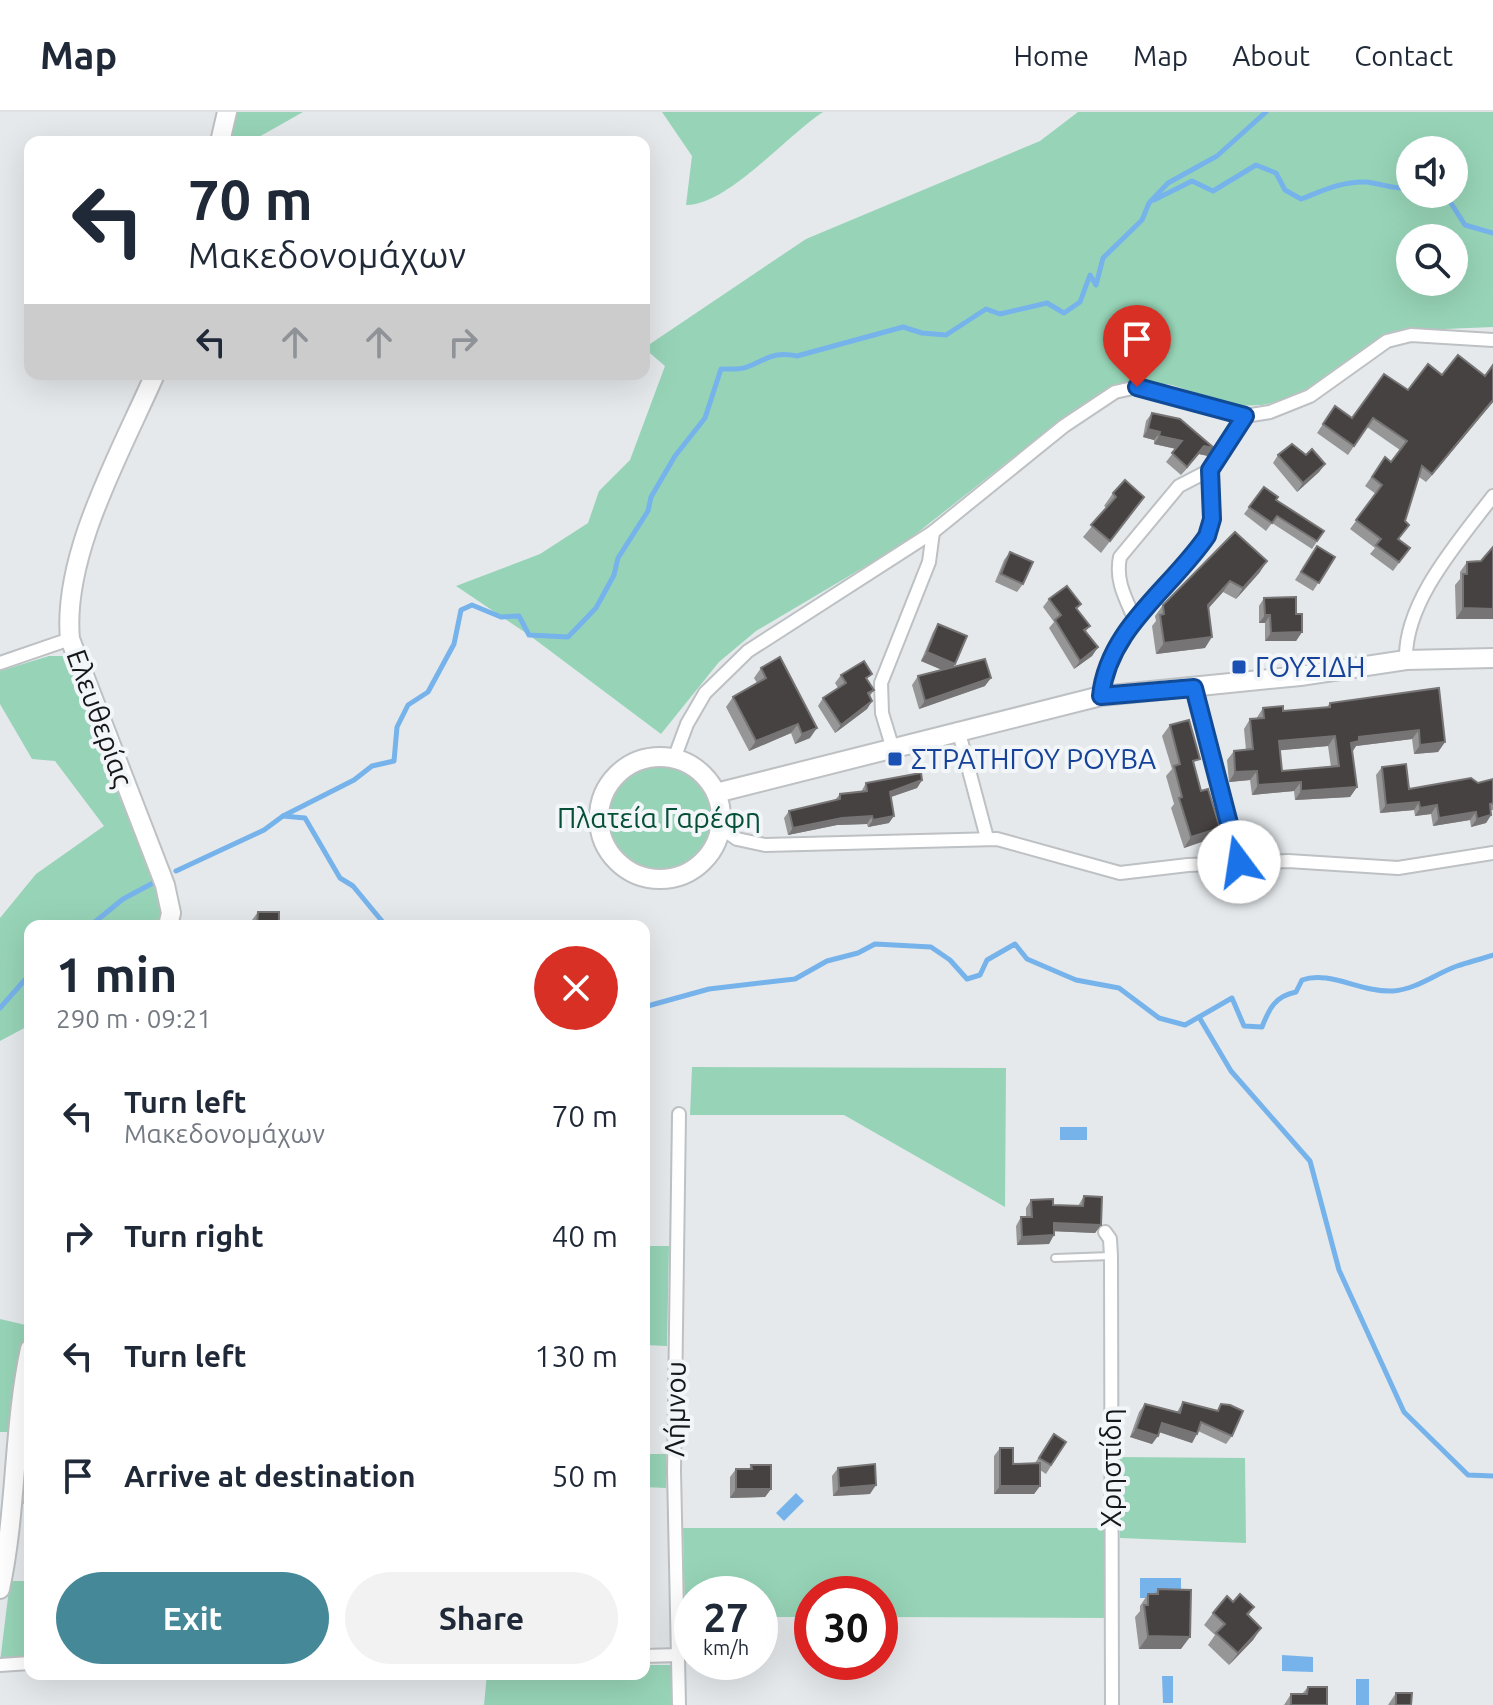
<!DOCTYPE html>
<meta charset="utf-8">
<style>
:root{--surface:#fff;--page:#f2f2f3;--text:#1f2937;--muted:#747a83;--line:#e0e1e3;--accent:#458998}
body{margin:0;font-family:Ubuntu,sans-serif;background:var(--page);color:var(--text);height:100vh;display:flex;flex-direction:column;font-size:30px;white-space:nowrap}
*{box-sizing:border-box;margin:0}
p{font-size:26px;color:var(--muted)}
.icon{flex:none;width:44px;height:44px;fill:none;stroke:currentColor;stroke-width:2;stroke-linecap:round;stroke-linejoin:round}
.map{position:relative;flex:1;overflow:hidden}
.sheet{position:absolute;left:24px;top:808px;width:626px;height:760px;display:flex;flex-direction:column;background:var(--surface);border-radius:16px;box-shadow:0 8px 32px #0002}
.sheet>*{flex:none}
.hud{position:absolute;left:24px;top:24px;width:626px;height:244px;border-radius:16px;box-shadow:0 8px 32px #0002;background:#fff;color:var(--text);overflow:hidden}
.fabs{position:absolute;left:1396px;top:24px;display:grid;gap:16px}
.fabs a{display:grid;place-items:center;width:72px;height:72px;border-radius:50%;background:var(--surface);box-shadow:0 8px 32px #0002;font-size:40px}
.speed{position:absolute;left:674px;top:1464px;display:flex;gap:16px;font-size:40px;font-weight:700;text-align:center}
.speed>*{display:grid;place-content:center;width:104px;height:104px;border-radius:50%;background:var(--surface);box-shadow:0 8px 32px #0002;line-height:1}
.speed small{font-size:20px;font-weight:400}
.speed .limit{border:12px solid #d22;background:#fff;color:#111}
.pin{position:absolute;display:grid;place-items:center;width:68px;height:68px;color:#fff;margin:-82px -34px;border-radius:50% 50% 50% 0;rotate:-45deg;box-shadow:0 0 8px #0007}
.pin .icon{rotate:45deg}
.me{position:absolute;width:88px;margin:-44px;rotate:346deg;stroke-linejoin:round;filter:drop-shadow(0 0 6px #0008)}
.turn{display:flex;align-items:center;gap:28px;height:168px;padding:0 32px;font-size:36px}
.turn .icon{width:104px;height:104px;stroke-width:2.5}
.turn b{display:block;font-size:56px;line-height:68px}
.lanes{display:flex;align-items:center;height:76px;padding:0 32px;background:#0003;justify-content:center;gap:40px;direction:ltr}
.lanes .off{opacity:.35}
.round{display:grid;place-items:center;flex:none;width:84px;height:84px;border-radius:42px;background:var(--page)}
.head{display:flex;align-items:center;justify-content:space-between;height:136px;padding:0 32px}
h1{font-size:48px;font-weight:600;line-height:60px}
.button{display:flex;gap:16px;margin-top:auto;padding:16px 32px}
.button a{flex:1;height:92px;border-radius:48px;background:var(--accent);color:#fff;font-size:32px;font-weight:600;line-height:92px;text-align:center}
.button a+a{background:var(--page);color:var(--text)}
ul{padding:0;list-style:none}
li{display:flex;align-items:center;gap:24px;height:120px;padding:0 32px}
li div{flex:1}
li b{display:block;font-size:30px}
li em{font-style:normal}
header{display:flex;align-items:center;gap:48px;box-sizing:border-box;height:112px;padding:0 40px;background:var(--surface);border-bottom:2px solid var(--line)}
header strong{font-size:38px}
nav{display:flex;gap:44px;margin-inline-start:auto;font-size:28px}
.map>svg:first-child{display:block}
.green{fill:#97d4b7;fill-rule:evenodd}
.water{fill:#77b3eb}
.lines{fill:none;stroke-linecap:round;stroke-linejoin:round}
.stream{stroke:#77b3eb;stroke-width:5}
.lane-casing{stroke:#bdc1c4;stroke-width:10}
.street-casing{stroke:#bdc1c4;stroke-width:16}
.secondary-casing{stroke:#bdc1c4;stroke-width:22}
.lane{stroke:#fff;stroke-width:6}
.street{stroke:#fff;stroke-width:12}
.secondary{stroke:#fff;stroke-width:18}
.wall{fill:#969696;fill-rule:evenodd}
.shaded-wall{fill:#767474}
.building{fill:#464241;stroke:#767474;stroke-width:2;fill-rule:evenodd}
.route-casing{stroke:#114b97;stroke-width:20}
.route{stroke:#1a73e8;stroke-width:14}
.transit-dot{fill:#1a4fb4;stroke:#f3f6f9;stroke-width:3}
.labels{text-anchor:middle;stroke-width:8;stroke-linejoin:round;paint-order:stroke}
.transit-label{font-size:28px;fill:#164399;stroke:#f3f6f9;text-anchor:start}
.street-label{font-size:28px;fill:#161718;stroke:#f3f6f9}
.park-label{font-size:28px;fill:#044f36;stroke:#f3f6f9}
</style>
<header>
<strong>Map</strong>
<nav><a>Home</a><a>Map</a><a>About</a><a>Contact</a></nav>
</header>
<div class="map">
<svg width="1493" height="1593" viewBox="0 0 1493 1593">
<rect width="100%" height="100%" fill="#e5e9ec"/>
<g class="green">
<polygon points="233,0 303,0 250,30 226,30"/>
<path d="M662,0H823C787,23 727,94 686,93L692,44Z"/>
<path d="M1078,0H1493V215L1397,219L1300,285L1262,293L1236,294L1172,273L1150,270L1126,271L1108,280L1034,329L903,432L756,519L719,550L661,622L529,523L456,474L540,442L588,411L599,379L630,348L665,254L644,236L806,127L1040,29ZM1410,38H1454V82H1410ZM1410,126H1454V170H1410Z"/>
<polygon points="49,544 64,544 72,555 121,689 161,777 164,814 30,814 30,913 0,929 0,806 36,762 104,714 55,649 32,647 0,592 0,559"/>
<circle cx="659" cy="706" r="54"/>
<polygon points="692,955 1006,956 1005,1095 844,1003 690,1003"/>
<polygon points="644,1134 669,1134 667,1234 644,1233"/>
<polygon points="0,1207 30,1214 18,1271 15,1320 0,1320"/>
<polygon points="30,1312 30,1392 23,1392"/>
<polygon points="644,1342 666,1342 666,1376 644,1375"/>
<polygon points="1118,1345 1245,1346 1246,1431 1120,1426"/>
<polygon points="683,1416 1104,1416 1105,1506 880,1505 880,1482 812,1482 812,1505 760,1505 760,1482 692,1482 692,1505 685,1505"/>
<polygon points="10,1469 30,1469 30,1547 0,1550"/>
<polygon points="644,1553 671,1553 671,1593 484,1593 487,1562 644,1562"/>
</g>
<g class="water">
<rect x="1060" y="1015" width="27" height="13"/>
<polygon points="796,1381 804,1389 784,1409 776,1401"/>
<rect x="1140" y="1466" width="41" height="20"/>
<polygon points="1282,1543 1313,1545 1313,1560 1282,1559"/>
<polygon points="1162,1564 1173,1564 1173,1591 1163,1591"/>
<rect x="1356" y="1567" width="13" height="26"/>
</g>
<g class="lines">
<g class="stream">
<polyline points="1441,82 1447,85 1465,113 1493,121"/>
<path d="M1154,88L1192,69L1213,79L1256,53L1276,61L1285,78L1301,87C1322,79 1343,69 1365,70C1381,71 1393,78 1410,76"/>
<polyline points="283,704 305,706 340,766 353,774 386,814"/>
<path d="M176,759L264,718L283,704L354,668L372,654L394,649L397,615L408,593L428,580L454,532L461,498L472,493L501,505L519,504L529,523L568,525L596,496L614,463L618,446L648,399L651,385L675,344L705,306L721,257C729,257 740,258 747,255C767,247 774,239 797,244L903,215L922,221L946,223L986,197L1000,202L1047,191L1064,201L1080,190L1090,163L1096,173L1103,146L1142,108L1149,91L1168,71L1217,44L1266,0"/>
<polyline points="90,814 123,787 153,771"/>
<path d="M644,895L709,877L795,867L827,849L858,841L875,832L931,835L950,848L967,867L980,863L987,848L1015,832L1027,847L1076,868L1119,876L1159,906L1185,913L1232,886L1244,914L1262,915C1269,897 1275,884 1296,880L1302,868C1329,858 1362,881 1393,879C1417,877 1435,862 1457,854C1469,850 1481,847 1493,843"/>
<polyline points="0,896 30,862"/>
<polyline points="1199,905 1231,959 1310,1049 1339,1158 1404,1300 1468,1363 1493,1364"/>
</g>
<defs>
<polyline id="lane" points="1055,1146 1111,1144"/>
<g id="street">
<path d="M1135,508C1126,487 1115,469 1120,445L1179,374L1210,358"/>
<path d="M1406,548C1404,490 1459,429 1493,384"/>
<polyline points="0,551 70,527"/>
<polyline points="1194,576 1239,750"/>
<path d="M1101,584C1108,516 1171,477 1207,424L1212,407L1210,358L1245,304"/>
<polyline points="958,617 987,726"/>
<polyline points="892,634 882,601 881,571 929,450 933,420"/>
<polyline points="674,647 687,612 705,581 748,539 933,420 1064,314 1115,280 1137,275 1245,304 1270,300 1310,284 1387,229 1411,223 1493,228"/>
<polyline points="720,715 737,727 765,733 997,727 1120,761 1188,753 1288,749 1398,756 1493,741"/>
<polyline points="679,1002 674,1359 679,1593"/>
<polyline points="1105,1120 1110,1127 1111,1144 1112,1593"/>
<polyline points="644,1544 679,1543"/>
<polyline points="0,1553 30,1551"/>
</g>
<g id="secondary">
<polyline points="220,30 227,0"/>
<path d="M155,262C122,338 62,442 70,527L165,773L171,801L168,814"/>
<circle cx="660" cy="706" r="61"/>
<polyline points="716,681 1101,584 1300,564 1406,548 1493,546"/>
<path d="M0,1477C17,1398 13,1316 30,1237"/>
</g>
</defs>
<use href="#lane" class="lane-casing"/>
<use href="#street" class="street-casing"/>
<use href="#secondary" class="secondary-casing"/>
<use href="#lane" class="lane"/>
<use href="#street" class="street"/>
<use href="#secondary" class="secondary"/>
</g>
<g class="wall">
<polygon points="1442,263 1493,290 1426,370 1419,365 1399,428 1410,436 1393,459 1370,442 1375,436 1350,417 1376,382 1365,374 1385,345 1391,350 1400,338 1367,315 1348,343 1317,321 1335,294 1352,306 1408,278"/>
<polygon points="1152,301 1208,344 1199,342 1181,363 1166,350 1176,337 1154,332 1154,328 1143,325 1146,309"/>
<polygon points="1278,343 1306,343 1325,352 1319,360 1297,380 1273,351"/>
<polygon points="1264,375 1276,388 1324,419 1312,437 1272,411 1266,419 1244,402"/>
<polygon points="1113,381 1144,385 1101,441 1083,425 1107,396 1104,394"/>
<polygon points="1235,420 1260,460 1236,487 1223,480 1209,496 1205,536 1156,542 1152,514 1156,509 1155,504 1163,493"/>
<polygon points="1317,434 1335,445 1313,479 1295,468"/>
<polygon points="1493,435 1493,507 1456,507 1455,473 1460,467 1460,460 1467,450 1481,449"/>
<polygon points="1010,440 1023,472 1017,480 995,470 1004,448"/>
<polygon points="1264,486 1296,502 1302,520 1296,529 1265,529 1265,511 1259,511 1259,494"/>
<polygon points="1049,487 1081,492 1077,497 1090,514 1086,519 1098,535 1092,544 1074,557 1049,516 1054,510 1043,495"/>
<polygon points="938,512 955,552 953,555 985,574 919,597 912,573 918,564 943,558 921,549 933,520"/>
<polygon points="761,556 810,626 795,632 791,621 749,639 726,595 733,585 757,571 754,566"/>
<polygon points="841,563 868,568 874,578 870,584 872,589 867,597 835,621 818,594 823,586 838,576 835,571"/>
<path d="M1439,576L1445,630L1438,640L1414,642L1412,627L1356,634L1352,639L1357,675L1350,685L1295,688L1294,679L1252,683L1250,668L1229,670L1227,648L1234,639L1246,638L1244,617L1250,607H1256L1263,596L1283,599L1327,595L1330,591ZM1328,634L1331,655L1282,659L1280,638Z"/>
<polygon points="1170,613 1194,654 1213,726 1184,736 1171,696 1174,692 1166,664 1172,657 1162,624"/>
<polygon points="1382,655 1409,677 1478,671 1493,667 1493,698 1491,698 1491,703 1486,711 1471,715 1470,708 1433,714 1431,702 1415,704 1414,698 1380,701 1376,663"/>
<polygon points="922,668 917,676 891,685 889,711 868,715 867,712 837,713 788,723 784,706 789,699 835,688 840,682 861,680 866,671"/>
<polygon points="258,800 279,814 252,814 252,808"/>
<polygon points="1084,1084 1101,1113 1095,1121 1054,1119 1049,1132 1017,1133 1016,1114 1021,1105 1026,1105 1026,1096 1031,1088 1053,1093 1078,1094"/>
<polygon points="1183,1290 1217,1299 1221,1292 1232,1324 1226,1332 1198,1319 1192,1331 1159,1320 1152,1332 1130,1325 1139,1300 1145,1292 1177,1300"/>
<polygon points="1054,1322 1066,1330 1046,1362 1040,1358 1040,1374 1034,1382 994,1382 994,1344 1000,1336 1013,1352 1035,1351"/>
<polygon points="751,1353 771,1377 765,1385 730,1386 730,1365 736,1357 749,1357"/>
<polygon points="838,1356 870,1382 833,1384 832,1364"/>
<polygon points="1158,1477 1181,1537 1139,1537 1135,1505 1140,1499 1140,1494 1148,1482 1154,1482"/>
<polygon points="1233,1490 1254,1495 1248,1504 1261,1516 1253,1528 1229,1553 1208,1533 1215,1523 1204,1513 1213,1501"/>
<polygon points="1308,1575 1327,1593 1284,1593 1291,1582 1302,1582"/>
<polygon points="1396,1581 1411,1593 1388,1593"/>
</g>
<g class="shaded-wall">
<polygon points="1493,288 1493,290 1426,370 1432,362"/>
<polygon points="1148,317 1160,320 1154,328 1143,325"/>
<polygon points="1159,324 1182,329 1177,337 1154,332"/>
<polygon points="1204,334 1214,336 1208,344 1199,342 1181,363"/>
<polygon points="1325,352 1319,360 1297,380 1303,371"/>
<polygon points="1267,449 1260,460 1236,487 1243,476"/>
<polygon points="1230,469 1223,480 1201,504 1208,493"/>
<polygon points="1463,496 1493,497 1493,507 1456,507"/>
<polygon points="1265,503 1270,503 1265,511 1259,511"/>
<polygon points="1302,520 1296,529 1265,529 1271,521"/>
<polygon points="1212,525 1205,536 1156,542 1164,531"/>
<polygon points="1098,535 1092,544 1074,557 1080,549"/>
<polygon points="927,540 955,552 949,561 921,549"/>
<polygon points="991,566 985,574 919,597 925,589"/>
<polygon points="872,589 867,597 835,621 841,613"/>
<polygon points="798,612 791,621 749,639 756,629"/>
<polygon points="817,616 810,626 795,632 802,622"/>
<polygon points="1419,618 1412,627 1356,634 1353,639 1351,631 1359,625"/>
<polygon points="1335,624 1328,634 1273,639 1279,629"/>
<polygon points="1445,630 1438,640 1414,642 1420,633"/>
<polygon points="1257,659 1250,668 1229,670 1235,660"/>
<polygon points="922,668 917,676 885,687 890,680"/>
<polygon points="1301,670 1294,679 1252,683 1258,673"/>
<polygon points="1357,675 1350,685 1295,688 1301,679"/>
<polygon points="1419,690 1414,698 1380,701 1386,693"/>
<polygon points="1437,693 1431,702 1415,704 1420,696"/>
<polygon points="1476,700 1470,708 1433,714 1439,706"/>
<polygon points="1491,703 1486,711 1471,715 1477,707"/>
<polygon points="872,704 867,712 837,713 788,723 793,716 842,706"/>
<polygon points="894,704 889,711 868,715 873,708"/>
<polygon points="1220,716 1213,726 1184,736 1191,725"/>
<polygon points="1054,1111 1101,1113 1095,1121 1048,1119"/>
<polygon points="1054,1123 1049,1132 1017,1133 1022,1125"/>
<polygon points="1162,1311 1197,1322 1192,1331 1156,1319"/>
<polygon points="1136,1317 1158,1324 1152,1332 1130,1325"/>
<polygon points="876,1373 870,1382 833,1384 839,1376"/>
<polygon points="1000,1374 1040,1374 1034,1382 994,1382"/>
<polygon points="736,1377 771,1377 765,1385 730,1386"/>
<polygon points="1261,1516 1253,1528 1229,1553 1238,1541"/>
<polygon points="1148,1524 1190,1525 1181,1537 1139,1537"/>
</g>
<g class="building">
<polygon points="1458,243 1485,264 1493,253 1493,288 1432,362 1422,354 1405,409 1409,413 1398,427 1410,436 1399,450 1376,433 1381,427 1356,408 1382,373 1372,365 1385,345 1391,350 1407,329 1373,306 1354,334 1323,312 1335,294 1352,306 1384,262 1408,278 1428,252 1442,263"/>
<polygon points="1152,301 1180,307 1214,336 1204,334 1187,355 1172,341 1182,329 1159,324 1160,320 1148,317"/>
<polygon points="1292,332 1306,343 1312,337 1325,352 1303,371 1278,343"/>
<polygon points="1125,368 1144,385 1110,429 1091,413 1116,385 1113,381"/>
<polygon points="1264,375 1278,385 1276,388 1324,419 1317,429 1277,404 1272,411 1249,395"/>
<polygon points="1235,420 1267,449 1243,476 1230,469 1208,493 1212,525 1164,531 1160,503 1164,502 1163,493"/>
<polygon points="1317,434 1335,445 1319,471 1301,460"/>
<polygon points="1493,435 1493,497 1463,496 1463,462 1467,462 1467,450 1481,449"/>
<polygon points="1010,440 1033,450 1023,472 1001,462"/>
<polygon points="1067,474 1081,492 1076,496 1090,514 1084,518 1098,535 1080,549 1055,508 1061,503 1049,487"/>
<polygon points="1296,485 1296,502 1302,502 1302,520 1271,521 1270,503 1265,503 1264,486"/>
<polygon points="938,512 967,524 955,552 927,540"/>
<polygon points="780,545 817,616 802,622 798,612 756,629 733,585 766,566 761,556"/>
<polygon points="985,547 991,566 925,589 918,564"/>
<polygon points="864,549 872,562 866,566 874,578 868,581 872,589 841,613 823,586 846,571 841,563"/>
<path d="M1439,576L1445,630L1420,633L1419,618L1359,625V629L1351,631L1357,675L1301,679V670L1258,673L1257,659L1235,660L1234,639L1253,637L1250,607L1264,606L1263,596L1283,594V599L1330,595V591ZM1335,624L1339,654L1282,659L1279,629Z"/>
<polygon points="1189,608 1200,647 1193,649 1201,679 1208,677 1220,716 1191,725 1179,686 1182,685 1174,654 1180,652 1170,613"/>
<polygon points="1406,652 1409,677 1471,666 1478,671 1493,667 1493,691 1490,692 1491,703 1477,707 1476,700 1439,706 1437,693 1420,696 1419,690 1386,693 1382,655"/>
<polygon points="921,661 922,668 890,680 894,704 873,708 872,704 842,706 793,716 789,699 840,687 840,682 867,679 866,671"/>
<polygon points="258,800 279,800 279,814 257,814"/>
<polygon points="1084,1084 1102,1085 1101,1113 1054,1111 1054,1123 1022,1125 1021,1105 1032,1105 1031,1088 1053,1087 1053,1093 1083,1094"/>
<polygon points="1183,1290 1218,1299 1221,1292 1230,1293 1243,1299 1232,1324 1201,1310 1197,1322 1162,1311 1158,1324 1136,1317 1145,1292 1180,1301"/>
<polygon points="1054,1322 1066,1330 1051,1353 1039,1346"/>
<polygon points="1000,1336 1013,1336 1013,1352 1040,1351 1040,1374 1000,1374"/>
<polygon points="875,1352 876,1373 839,1376 838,1356"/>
<polygon points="751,1353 771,1353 771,1377 736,1377 736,1357 752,1357"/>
<polygon points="1158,1477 1191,1478 1190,1525 1148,1524 1144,1493 1148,1493 1148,1482 1158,1482"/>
<polygon points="1240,1482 1254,1495 1247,1502 1261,1516 1238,1541 1216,1521 1225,1512 1213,1501 1227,1484 1233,1490"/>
<polygon points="1308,1575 1327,1575 1327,1593 1291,1593 1291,1582 1307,1582"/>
<polygon points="1396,1581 1412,1581 1411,1593 1396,1593"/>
</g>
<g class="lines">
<defs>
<path id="route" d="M1137,275L1245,304L1210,358L1212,407L1207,424C1171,477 1108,516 1101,584L1194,576L1239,750"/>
</defs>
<use href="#route" class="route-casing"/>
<use href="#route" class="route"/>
</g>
<g class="transit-dot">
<rect x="1231" y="547" width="16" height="16" rx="4"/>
<rect x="887" y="639" width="16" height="16" rx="4"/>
</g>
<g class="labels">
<g class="transit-label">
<text x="1255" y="565">ΓΟΥΣΙΔΗ</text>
<text x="911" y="657">ΣΤΡΑΤΗΓΟΥ ΡΟΥΒΑ</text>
</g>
<g class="street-label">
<text transform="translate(100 606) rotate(70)" y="10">Ελευθερίας</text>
<text transform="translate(675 1297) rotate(-89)" y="10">Λήμνου</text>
<text transform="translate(1111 1356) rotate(-90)" y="10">Χρηστίδη</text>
</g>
<g class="park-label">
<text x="659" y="716">Πλατεία Γαρέφη</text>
</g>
</g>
</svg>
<div class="fabs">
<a><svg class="icon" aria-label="sound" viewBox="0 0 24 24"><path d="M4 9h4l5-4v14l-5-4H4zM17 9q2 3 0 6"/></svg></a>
<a><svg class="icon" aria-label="search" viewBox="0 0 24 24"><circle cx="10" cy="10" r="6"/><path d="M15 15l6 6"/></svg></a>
</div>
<div class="speed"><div>27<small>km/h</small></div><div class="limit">30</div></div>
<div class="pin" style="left:1137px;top:275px;background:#d93025"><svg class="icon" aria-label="arrive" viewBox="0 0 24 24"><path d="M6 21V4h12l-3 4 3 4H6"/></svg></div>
<svg class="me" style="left:1239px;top:750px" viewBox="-20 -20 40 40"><circle r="19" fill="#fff"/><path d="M0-13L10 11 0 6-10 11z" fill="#1a73e8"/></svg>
<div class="hud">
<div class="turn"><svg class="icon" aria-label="left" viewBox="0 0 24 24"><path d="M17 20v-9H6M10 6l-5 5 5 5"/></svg><div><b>70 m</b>Μακεδονομάχων</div></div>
<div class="lanes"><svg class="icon" aria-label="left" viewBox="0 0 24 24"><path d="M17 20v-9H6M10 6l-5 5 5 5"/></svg><svg class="icon off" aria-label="ahead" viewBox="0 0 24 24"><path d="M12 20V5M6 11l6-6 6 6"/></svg><svg class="icon off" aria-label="ahead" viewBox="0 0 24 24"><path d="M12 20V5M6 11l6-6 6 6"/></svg><svg class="icon off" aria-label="right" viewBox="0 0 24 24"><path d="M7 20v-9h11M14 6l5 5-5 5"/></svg></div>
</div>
<section class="sheet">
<div class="head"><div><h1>1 min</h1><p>290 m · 09:21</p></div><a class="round" style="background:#d93025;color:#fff"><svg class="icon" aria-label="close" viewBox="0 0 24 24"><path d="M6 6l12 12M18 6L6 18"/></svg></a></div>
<ul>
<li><svg class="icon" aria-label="left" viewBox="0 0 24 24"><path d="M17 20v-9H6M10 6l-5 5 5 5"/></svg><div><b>Turn left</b><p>Μακεδονομάχων</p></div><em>70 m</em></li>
<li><svg class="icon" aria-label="right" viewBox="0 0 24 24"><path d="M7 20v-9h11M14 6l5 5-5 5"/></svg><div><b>Turn right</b></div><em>40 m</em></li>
<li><svg class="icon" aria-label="left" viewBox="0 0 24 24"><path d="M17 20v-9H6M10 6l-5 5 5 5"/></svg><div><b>Turn left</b></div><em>130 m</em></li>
<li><svg class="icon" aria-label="arrive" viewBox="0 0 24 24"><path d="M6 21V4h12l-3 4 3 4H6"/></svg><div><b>Arrive at destination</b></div><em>50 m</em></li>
</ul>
<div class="button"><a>Exit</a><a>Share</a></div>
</section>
</div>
